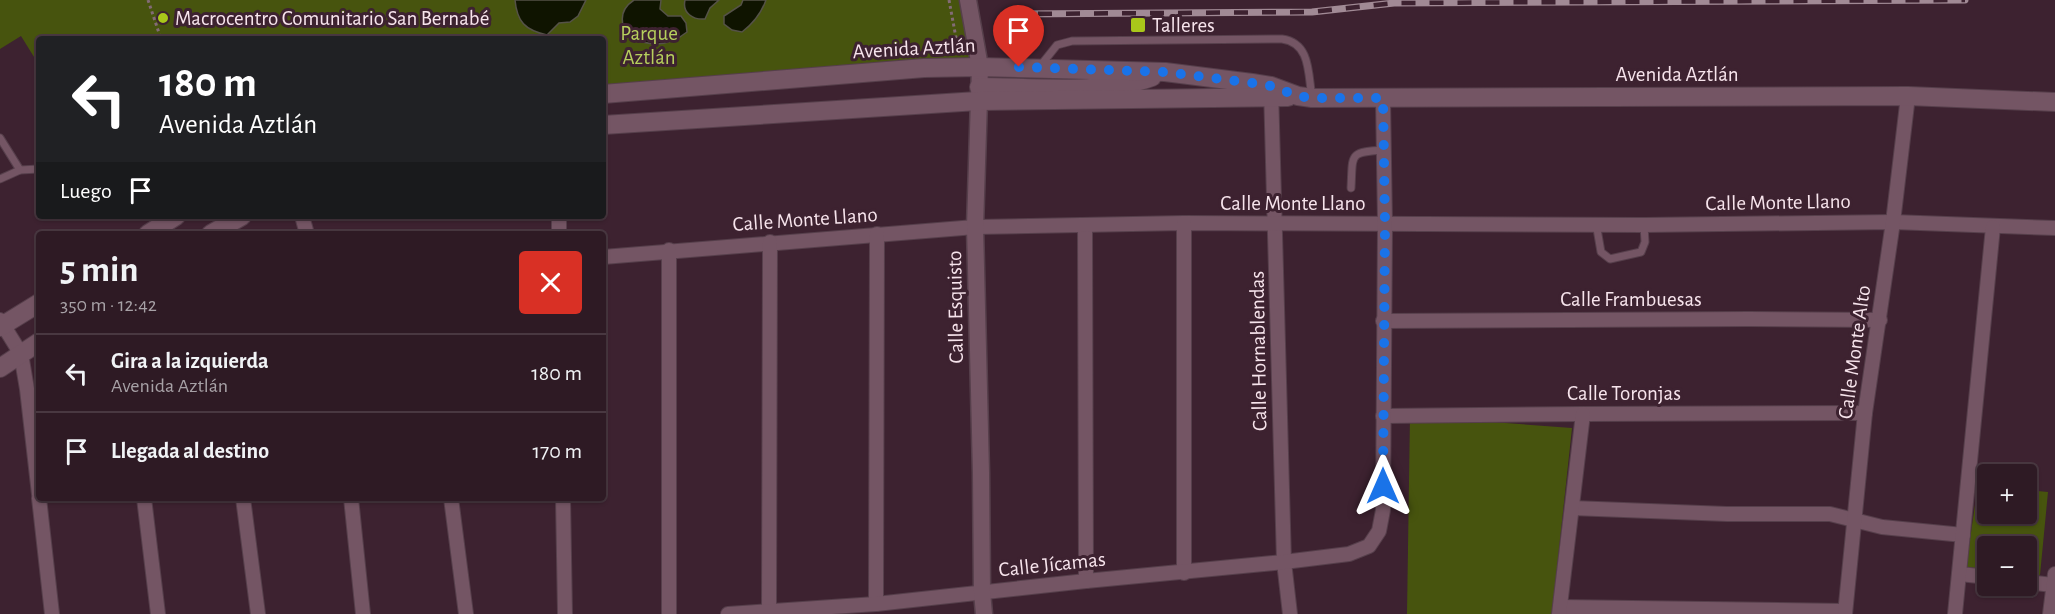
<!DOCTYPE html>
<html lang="es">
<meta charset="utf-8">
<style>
:root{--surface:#2e1a24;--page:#3a2731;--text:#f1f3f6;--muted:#a7a1a6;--line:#493841}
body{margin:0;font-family:"Alegreya Sans",sans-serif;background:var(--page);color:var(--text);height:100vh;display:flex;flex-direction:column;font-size:22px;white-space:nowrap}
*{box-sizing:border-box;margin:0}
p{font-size:20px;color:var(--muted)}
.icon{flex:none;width:33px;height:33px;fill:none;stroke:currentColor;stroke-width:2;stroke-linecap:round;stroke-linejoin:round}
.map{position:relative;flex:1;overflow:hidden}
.details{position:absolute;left:36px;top:231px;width:570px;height:270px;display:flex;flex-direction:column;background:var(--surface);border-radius:6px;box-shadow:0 2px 4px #0004,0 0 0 2px var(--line)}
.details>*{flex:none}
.hud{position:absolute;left:36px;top:36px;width:570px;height:183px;border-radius:6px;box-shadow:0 2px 4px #0004,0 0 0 2px var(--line);background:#202124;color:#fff;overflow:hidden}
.controls{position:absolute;left:1977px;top:464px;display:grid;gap:12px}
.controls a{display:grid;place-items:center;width:60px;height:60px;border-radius:6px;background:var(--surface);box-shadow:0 2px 4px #0004,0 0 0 2px var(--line);font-size:30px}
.pin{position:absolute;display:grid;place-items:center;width:51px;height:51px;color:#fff;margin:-62px -26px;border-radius:50% 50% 50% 0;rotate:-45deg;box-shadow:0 0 6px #0007}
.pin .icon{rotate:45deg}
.me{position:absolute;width:66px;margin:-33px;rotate:0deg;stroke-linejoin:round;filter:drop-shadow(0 0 4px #0008)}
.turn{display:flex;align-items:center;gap:21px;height:126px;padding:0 24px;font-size:27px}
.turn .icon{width:78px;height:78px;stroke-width:2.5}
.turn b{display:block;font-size:42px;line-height:51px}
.then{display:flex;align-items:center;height:57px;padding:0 24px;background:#0003;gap:12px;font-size:22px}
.round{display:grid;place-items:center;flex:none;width:63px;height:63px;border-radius:6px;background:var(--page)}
.overview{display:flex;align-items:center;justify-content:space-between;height:102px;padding:0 24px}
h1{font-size:36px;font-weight:700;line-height:45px}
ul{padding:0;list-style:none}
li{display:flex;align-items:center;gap:18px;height:78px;padding:0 24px;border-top:2px solid var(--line)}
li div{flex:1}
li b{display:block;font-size:22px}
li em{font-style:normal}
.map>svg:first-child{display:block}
.green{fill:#47540e}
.water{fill:#0f1400;stroke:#555247;stroke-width:1.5}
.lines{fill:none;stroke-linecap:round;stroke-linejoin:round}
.service-casing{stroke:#563f4b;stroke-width:9}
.minor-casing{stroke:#563f4b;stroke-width:16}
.tertiary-casing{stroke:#563f4b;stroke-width:19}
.secondary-casing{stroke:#563f4b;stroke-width:20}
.path{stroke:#836b76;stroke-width:3;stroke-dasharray:3 3;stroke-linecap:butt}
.service{stroke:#745564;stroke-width:7}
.minor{stroke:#745564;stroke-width:14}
.tertiary{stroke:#745564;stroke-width:16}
.secondary{stroke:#745564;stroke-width:18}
.rail-casing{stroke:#a18a95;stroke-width:7}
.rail{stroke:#3d2230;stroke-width:4.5;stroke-dasharray:14;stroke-linecap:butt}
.route{stroke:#1a73e8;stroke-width:10;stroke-dasharray:0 18}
.poi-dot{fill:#a9c71a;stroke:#3d2230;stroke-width:2}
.labels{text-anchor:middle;stroke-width:6;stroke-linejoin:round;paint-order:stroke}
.poi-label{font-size:21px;fill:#f7e4ec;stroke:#3d2230;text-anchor:start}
.park-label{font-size:21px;fill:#b7d05d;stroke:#3d2230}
.street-label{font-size:21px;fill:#f7e4ec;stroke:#3d2230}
</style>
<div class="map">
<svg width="2055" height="614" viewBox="0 0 2055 614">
<rect width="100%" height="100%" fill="#3d2230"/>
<g class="green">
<polygon points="0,0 968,0 980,67 603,94 603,39 39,39 39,65 21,36 0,49"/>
<polygon points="1410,416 1572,428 1552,614 1407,614"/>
<polygon points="1978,484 1987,485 1988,513 2026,513 2027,490 2048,492 2040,575 2027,573 2026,546 1988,546 1987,569 1966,567"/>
</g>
<g class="water">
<path d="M515,0H586L578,16L570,22L559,23L547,35C525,30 517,22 515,0Z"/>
<path d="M634,0H661L660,9L668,16H681L686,23L687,32C667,48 648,47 627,35C620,22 620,9 634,0Z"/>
<path d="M685,0H719L710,8L705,19C693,20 682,13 685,0Z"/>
<path d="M743,0H766C761,14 754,23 742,32L732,30L724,24V16L741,5Z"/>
</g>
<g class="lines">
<defs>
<g id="service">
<path d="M1041,65L1057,45L1072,41L1282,39C1311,43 1308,74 1312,98"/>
<polyline points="0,138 20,170"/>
<polyline points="0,179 20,170 39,169"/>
<path d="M1351,188C1353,154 1348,152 1384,150"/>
<polyline points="1596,223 1601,252 1610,259 1641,252 1645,242 1644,225"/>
</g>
<g id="minor">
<polyline points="1271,89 1284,562 1290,614"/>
<polyline points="302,216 307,234"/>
<polyline points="1085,225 1086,581"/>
<polyline points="559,234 559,216"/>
<polyline points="603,257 975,227 1184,223 1644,225 1893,222 2055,228"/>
<polyline points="0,320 21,354 27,389 39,494"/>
<polyline points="1383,321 1749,319 1880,320"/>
<polyline points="1383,416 1583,414 1865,413"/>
<polyline points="39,498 52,614"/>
<polyline points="144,498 158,614"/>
<polyline points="243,498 258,614"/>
<polyline points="351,498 363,614"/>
<polyline points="451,498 466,614"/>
<polyline points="563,498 565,614"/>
<polyline points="1572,508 1727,514 1830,514 1882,527 1963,535"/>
<polyline points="1184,573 1184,223"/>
<polyline points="1960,574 1988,577"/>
<polyline points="2026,582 2053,585"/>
<polyline points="876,604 877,234"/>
<polyline points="1560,607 1845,611"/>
<polyline points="769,611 770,242"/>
<polyline points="669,614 669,250"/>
<polyline points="728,614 876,604 1086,581 1284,562 1349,554 1369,546 1379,531 1383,510 1385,224 1383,98"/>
<polyline points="1559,614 1583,414"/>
<polyline points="1845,614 1865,413 1893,222 1908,96"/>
<polyline points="1955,614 1993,227"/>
<polyline points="2050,614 2055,574"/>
</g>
<polyline id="tertiary" points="968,0 980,67 975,227 981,473 982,592 984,614"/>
<g id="secondary">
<path d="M979,87C1030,87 1104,95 1152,77"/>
<polyline points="603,94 924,68 980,67 1165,72 1252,83 1271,86 1298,96 1312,98 1908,96 2055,102"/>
<polyline points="603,125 978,101 1288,97"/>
<polyline points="148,234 176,216"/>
<polyline points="211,234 242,216"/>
<polyline points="0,327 39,303"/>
<polyline points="0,368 39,342"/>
</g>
</defs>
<use href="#service" class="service-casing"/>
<use href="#minor" class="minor-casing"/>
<use href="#tertiary" class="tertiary-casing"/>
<use href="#secondary" class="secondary-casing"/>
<g class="path">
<polyline points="148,0 161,39"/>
<polyline points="949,0 959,54"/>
</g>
<use href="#service" class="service"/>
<use href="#minor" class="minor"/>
<use href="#tertiary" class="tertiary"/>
<use href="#secondary" class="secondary"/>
<defs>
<polyline id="rail" points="1010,14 1312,12 1394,3 1965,0"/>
</defs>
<use href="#rail" class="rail-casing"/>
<use href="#rail" class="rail"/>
</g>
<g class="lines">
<polyline class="route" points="1019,67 1165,72 1252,83 1271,86 1298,96 1312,98 1383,98 1385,224 1383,486"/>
</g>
<g class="poi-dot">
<circle cx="163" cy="18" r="6"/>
<rect x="1130" y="17" width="16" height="16" rx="3"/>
</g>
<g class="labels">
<g class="poi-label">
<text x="175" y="25">Macrocentro Comunitario San Bernabé</text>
<text x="1152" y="32">Talleres</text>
</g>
<g class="park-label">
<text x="649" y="40">Parque<tspan x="649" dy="24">Aztlán</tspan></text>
</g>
<g class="street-label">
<text transform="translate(914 48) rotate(-3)" y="7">Avenida Aztlán</text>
<text x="1677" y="81">Avenida Aztlán</text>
<text transform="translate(1778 202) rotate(-1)" y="7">Calle Monte Llano</text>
<text x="1293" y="210">Calle Monte Llano</text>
<text transform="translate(805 219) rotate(-4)" y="7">Calle Monte Llano</text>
<text x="1631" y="306">Calle Frambuesas</text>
<text transform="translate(955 307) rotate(-91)" y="7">Calle Esquisto</text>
<text transform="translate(1258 351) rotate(-91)" y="7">Calle Hornablendas</text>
<text transform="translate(1854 352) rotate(-82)" y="7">Calle Monte Alto</text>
<text x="1624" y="400">Calle Toronjas</text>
<text transform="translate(1052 564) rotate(-6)" y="7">Calle Jícamas</text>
</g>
</g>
</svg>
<div class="controls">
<a>+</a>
<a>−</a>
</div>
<div class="pin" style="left:1019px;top:67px;background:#d93025"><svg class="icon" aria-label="arrive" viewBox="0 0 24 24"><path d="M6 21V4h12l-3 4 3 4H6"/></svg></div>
<svg class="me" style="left:1383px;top:486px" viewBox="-20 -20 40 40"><path d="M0-17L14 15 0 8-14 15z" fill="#1a73e8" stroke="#fff" stroke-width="4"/></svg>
<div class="hud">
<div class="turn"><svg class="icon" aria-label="left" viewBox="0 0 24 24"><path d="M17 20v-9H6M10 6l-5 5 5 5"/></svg><div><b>180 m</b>Avenida Aztlán</div></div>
<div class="then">Luego<svg class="icon" aria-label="arrive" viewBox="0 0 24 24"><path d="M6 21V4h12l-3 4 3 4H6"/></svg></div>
</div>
<section class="details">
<div class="overview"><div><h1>5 min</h1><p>350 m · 12:42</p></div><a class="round" style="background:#d93025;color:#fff"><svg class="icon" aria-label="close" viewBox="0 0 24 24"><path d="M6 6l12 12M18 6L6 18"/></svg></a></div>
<ul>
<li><svg class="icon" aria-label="left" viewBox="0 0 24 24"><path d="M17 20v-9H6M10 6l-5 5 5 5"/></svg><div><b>Gira a la izquierda</b><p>Avenida Aztlán</p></div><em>180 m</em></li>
<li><svg class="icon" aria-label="arrive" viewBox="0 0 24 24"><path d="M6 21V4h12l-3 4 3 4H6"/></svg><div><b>Llegada al destino</b></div><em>170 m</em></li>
</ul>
</section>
</div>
